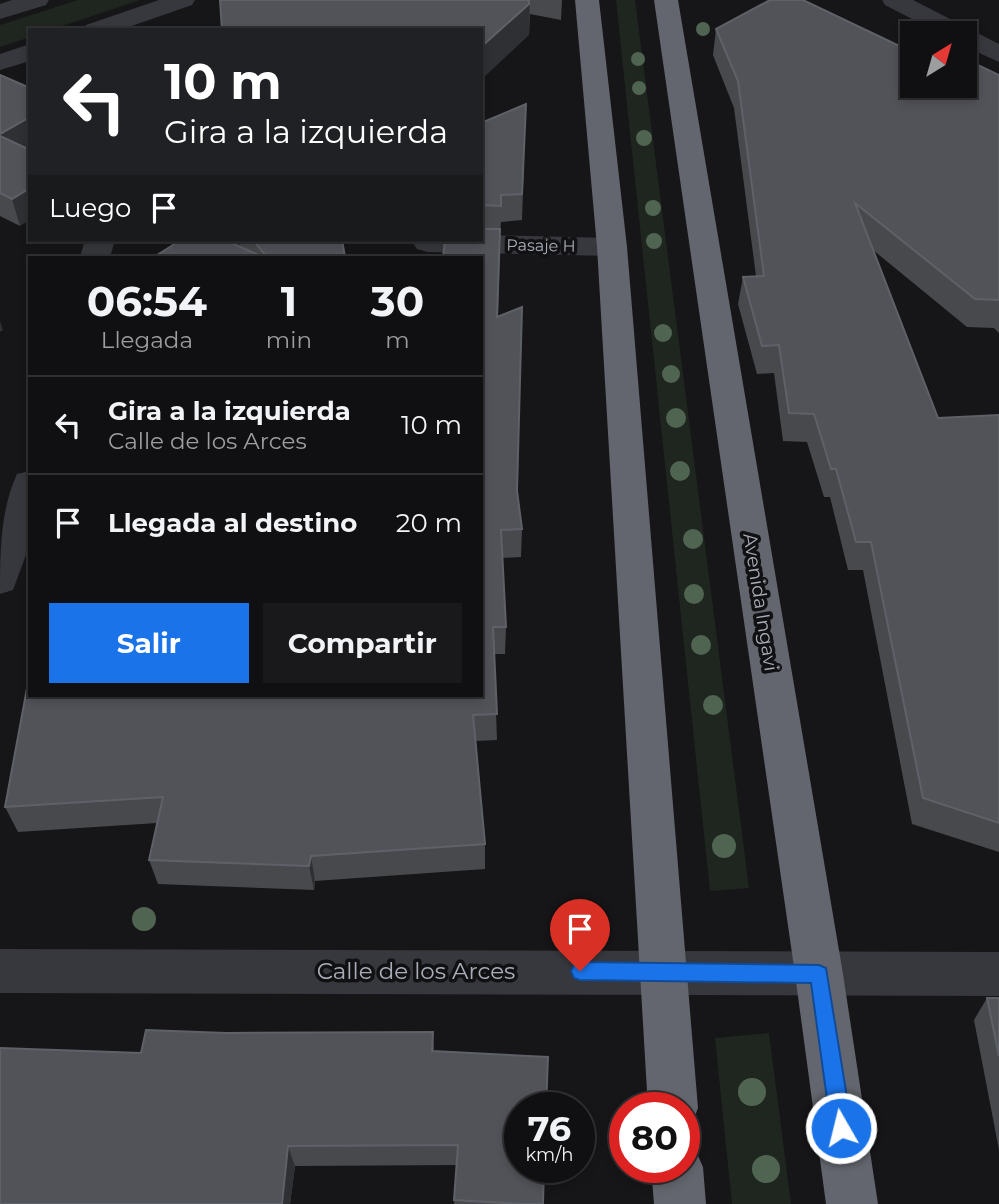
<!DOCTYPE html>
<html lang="es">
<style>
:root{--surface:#101012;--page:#19191b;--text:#f1f3f6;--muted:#9c9d9f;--line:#303032;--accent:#1a73e8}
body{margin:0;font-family:Montserrat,sans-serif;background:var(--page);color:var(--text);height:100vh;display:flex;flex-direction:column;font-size:26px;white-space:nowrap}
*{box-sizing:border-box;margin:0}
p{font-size:23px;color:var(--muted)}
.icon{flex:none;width:38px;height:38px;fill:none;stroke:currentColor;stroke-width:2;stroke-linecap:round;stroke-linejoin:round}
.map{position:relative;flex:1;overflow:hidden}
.sheet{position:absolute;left:28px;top:256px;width:455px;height:441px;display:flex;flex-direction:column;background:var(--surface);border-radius:0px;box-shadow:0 4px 10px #0003,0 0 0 2px var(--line)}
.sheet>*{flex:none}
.banner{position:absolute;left:28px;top:28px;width:455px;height:214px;border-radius:0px;box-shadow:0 4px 10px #0003,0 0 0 2px var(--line);background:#202124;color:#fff;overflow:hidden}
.needle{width:46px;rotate:37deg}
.tools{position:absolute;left:900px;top:21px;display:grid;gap:14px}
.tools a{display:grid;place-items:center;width:77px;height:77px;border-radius:0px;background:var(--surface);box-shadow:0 4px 10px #0003,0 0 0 2px var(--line);font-size:35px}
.speed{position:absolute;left:504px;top:1092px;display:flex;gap:14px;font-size:35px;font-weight:700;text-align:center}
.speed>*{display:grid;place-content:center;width:91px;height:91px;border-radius:50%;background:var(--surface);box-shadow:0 4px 10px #0003,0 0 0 2px var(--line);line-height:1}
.speed small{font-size:18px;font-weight:400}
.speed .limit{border:10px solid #d22;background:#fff;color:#111}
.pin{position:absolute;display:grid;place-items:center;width:60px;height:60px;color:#fff;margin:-72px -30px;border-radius:50% 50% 50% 0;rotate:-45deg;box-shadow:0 0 7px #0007}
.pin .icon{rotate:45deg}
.me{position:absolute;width:77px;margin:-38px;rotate:352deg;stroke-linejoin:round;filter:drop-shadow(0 0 5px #0008)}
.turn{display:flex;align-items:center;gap:24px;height:147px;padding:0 21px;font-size:32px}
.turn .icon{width:91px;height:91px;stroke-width:2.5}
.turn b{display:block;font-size:49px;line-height:60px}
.then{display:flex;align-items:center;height:66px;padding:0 21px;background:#0003;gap:14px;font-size:26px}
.eta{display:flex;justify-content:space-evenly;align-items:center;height:119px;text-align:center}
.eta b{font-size:42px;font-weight:700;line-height:49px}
.primary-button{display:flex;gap:14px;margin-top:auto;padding:14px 21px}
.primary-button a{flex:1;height:80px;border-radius:0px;background:var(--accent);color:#fff;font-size:28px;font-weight:700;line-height:80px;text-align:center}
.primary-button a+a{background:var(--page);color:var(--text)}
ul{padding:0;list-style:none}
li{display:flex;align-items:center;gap:21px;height:98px;padding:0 21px;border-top:2px solid var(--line)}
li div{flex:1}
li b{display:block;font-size:26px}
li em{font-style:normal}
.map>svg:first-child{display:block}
.green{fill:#1e261f}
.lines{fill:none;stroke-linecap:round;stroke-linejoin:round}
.minor{fill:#37383d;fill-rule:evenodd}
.highway{fill:#63666e;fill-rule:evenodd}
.tree{fill:#506452}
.wall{fill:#47494d}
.shaded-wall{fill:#2f3033}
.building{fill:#525359;stroke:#5f6168;stroke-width:2}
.route{fill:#1a73e8;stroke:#114b97;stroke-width:2}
.labels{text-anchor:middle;stroke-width:7;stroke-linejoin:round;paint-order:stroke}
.far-street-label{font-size:16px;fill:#a8adb8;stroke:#111113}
.street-label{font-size:19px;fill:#a8adb8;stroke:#111113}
.near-street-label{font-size:23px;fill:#a8adb8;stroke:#111113}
</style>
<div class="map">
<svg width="999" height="1204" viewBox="0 0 999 1204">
<rect width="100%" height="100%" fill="#161618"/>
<g class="green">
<polygon points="78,0 140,0 50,30 30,30 30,37 0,47 0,25"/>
<polygon points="616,0 635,0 749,888 710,891"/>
<polygon points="769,1033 791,1204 732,1204 715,1038"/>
</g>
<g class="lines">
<g class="minor">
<polygon points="12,0 49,0 46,5 0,19 0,4"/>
<polygon points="159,0 195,0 192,5 120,30 83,30 86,25"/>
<polygon points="882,0 913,0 999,44 999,62 964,46 964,33 939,33 885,5"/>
<polygon points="30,44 30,61 0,70 0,54"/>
<polygon points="481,235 612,238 623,241 627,247 623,253 612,256 428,252 417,249 413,243 415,240 481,240"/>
<polygon points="85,240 115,240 110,257 80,257"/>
<path d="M30,471V544L13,590L0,594C0,553 0,511 17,474Z"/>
<polygon points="0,949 999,952 999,996 0,993"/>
</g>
<g class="highway">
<polygon points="575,0 599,0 627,247 698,1108 691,1126 684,1128 684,1108 648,1108 597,247"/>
<polygon points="654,0 678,0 843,974 878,1204 826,1204 795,974"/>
<polygon points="684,1144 695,1149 703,1167 706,1204 654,1204 651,1167 684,1167"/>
</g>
</g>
<g class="tree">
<circle cx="703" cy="29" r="7"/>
<circle cx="638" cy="59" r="7"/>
<circle cx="639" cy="88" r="7"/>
<circle cx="644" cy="138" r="8"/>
<circle cx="653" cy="208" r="8"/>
<circle cx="654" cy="241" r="8"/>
<circle cx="663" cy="333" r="9"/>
<circle cx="671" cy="374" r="9"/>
<circle cx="676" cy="418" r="10"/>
<circle cx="680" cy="471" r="10"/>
<circle cx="693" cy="539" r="10"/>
<circle cx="694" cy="594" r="10"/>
<circle cx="701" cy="645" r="10"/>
<circle cx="713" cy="705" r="10"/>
<circle cx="724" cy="846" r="12"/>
<circle cx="144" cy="919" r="12"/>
<circle cx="752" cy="1092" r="14"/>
<circle cx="766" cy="1169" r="14"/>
</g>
<g class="wall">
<polygon points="220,0 562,0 561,20 530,14 529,35"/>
<polygon points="716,29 912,86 999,75 999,333 994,328 967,327 873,250 938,418 999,415 999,852 912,824 863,570 848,570 830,497 824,497 807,442 783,441 774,373 757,374 738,304 743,277 756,276 734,108 713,55"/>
<polygon points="0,75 28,149 20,226 0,216"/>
<polygon points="481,123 525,130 522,220 501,222 500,233 498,317 522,529 521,557 502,558 506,627 505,654 494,654 497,740 476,741 485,844 485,869 315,881 314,890 158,884 149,860 157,823 18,832 5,807 481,695"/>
<polygon points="235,240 342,240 345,257 154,257 241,247"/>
<polygon points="987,998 999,998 999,1150 974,1020"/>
<polygon points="433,1032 434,1051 543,1204 454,1204 457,1165 295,1166 290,1204 0,1204 141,1053 226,1033"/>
</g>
<g class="shaded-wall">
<polygon points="530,0 529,35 481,80 481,47"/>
<polygon points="30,117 30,148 5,162 0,144 0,134"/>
<polygon points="30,188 30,220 20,226 12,199"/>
<polygon points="500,229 500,256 497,344 497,317"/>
<polygon points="0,321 3,330 0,332"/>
<polygon points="311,856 315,881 314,890 309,866"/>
<polygon points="288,1146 295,1166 290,1204 282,1204"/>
</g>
<g class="building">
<polygon points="220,0 529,0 529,4 481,47 481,30 222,30"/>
<polygon points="770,0 803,0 912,52 912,86 964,86 964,70 976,64 999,75 999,300 975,299 855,203 938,418 999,415 999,823 923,798 871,542 856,542 836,469 831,469 814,414 789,413 779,345 762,346 743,277 764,276 738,81 716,29"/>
<polygon points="0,75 30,88 30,117 0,134"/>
<polygon points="526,104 522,194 501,195 501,206 481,205 481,123"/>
<polygon points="0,136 30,150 30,188 12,199 0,193"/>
<polygon points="481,229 500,229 497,317 522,307 517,491 522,529 501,530 506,627 493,627 497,714 473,715 485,844 311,856 309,866 149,860 163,797 5,807 30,672 30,695 481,695 481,257 443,257 445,240 481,240"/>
<polygon points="181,240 225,240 263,257 154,257"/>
<polygon points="253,240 342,240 345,257 267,257"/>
<polygon points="987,998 999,998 999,1056"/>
<polygon points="146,1030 226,1033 433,1032 432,1051 548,1057 546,1108 520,1108 520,1167 544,1167 543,1204 521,1204 454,1200 458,1145 288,1146 282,1204 0,1204 0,1048 141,1053"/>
</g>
<polygon class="route" points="580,962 819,965 826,968 852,1128 849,1135 841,1138 834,1135 831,1128 811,983 580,980 574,978 571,971 574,965"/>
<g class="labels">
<g class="far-street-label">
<text transform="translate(541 245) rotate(1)" y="6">Pasaje H</text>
</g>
<g class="street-label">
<text transform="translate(761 602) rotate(81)" y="7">Avenida Ingavi</text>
</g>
<g class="near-street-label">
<text x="416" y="979">Calle de los Arces</text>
</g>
</g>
</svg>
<div class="tools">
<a><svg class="needle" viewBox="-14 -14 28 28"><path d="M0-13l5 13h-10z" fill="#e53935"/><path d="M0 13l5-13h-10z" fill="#9c9d9f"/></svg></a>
</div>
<div class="speed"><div>76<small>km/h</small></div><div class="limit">80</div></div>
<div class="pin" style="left:580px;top:971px;background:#d93025"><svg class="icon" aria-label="arrive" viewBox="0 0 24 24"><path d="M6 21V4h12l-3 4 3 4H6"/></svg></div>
<svg class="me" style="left:841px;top:1128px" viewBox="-20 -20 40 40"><circle r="17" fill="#1a73e8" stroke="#fff" stroke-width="3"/><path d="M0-11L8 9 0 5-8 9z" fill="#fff"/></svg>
<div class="banner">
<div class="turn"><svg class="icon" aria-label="left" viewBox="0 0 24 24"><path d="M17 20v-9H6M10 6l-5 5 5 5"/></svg><div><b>10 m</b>Gira a la izquierda</div></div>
<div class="then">Luego<svg class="icon" aria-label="arrive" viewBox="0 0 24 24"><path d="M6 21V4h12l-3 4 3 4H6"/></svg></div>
</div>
<section class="sheet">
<div class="eta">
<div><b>06:54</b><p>Llegada</p></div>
<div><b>1</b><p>min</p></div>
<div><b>30</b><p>m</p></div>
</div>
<ul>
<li><svg class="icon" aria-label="left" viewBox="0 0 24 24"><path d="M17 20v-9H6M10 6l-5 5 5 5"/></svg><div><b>Gira a la izquierda</b><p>Calle de los Arces</p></div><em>10 m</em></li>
<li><svg class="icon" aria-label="arrive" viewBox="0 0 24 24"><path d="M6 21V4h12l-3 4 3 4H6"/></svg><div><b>Llegada al destino</b></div><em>20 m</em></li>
</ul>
<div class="primary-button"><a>Salir</a><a>Compartir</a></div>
</section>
</div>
